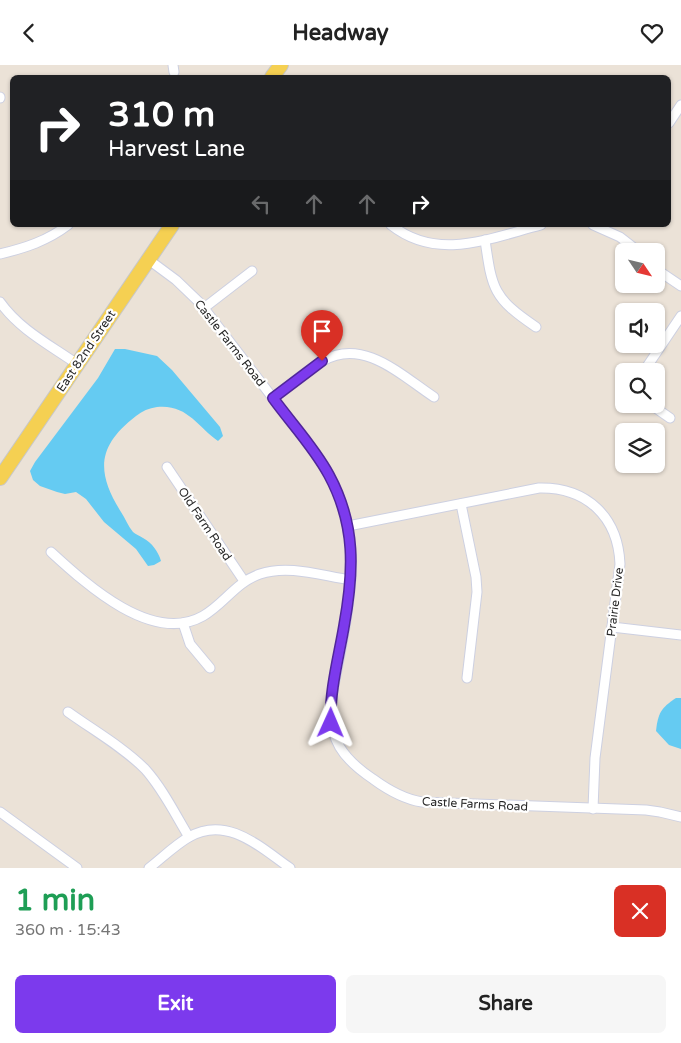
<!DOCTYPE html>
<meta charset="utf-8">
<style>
:root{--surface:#fff;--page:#f6f6f6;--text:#222;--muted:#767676;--accent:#7c3aed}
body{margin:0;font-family:"Varela Round",sans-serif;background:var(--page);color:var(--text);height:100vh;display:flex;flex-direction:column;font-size:19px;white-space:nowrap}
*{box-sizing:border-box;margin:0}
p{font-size:16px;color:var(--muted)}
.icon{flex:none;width:28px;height:28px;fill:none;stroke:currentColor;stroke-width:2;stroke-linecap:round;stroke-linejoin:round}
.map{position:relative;height:803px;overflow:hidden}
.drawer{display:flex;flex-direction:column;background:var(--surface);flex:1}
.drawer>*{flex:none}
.banner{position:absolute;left:10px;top:10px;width:661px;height:152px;border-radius:8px;box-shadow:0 1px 4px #0004;background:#202124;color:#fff;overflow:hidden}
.needle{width:32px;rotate:125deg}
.buttons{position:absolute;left:615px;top:178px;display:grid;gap:10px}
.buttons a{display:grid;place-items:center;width:50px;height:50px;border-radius:8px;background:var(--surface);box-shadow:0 1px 4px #0004;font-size:25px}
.pin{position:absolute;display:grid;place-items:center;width:42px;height:42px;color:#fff;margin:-51px -21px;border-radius:50% 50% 50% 0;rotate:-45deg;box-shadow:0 0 5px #0007}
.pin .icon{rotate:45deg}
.me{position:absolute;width:55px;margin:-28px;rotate:1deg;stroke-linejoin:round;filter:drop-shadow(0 0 4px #0008)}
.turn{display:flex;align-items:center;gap:18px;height:105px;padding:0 15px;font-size:22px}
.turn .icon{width:65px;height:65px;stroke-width:2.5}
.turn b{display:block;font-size:35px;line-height:42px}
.lanes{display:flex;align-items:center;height:48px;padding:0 15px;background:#0003;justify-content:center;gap:25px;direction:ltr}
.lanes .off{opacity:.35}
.round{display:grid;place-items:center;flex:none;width:52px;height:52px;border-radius:8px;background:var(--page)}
.head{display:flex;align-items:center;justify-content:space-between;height:85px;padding:0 15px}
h1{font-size:30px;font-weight:800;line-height:38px;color:#1e9e55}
.primary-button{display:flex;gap:10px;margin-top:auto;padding:10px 15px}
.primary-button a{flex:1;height:58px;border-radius:8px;background:var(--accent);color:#fff;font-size:20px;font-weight:800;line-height:58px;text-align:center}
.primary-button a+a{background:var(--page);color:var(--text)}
header{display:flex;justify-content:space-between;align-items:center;height:65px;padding:0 15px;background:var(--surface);font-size:22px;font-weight:800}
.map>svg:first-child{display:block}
.water{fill:#65cbf2}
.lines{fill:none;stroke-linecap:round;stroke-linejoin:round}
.minor-casing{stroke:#cdd0e1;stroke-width:11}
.primary-casing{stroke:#c7c7c7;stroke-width:16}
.minor{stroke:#fff;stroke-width:9}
.primary{stroke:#f5d052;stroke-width:14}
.route-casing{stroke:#51269a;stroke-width:12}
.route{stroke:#7c3aed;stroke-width:9}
.labels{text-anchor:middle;stroke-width:4.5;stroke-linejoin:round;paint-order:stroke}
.street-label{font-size:12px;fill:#272727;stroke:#fff}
</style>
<header><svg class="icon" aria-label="back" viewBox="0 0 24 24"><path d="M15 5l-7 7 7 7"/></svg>Headway<svg class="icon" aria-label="heart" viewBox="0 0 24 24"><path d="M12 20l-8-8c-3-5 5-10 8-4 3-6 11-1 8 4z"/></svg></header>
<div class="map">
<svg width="681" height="803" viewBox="0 0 681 803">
<rect width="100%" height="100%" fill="#ebe2d7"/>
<g class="water">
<path d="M115,284H125L157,291L172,305L220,362L223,371L218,376C197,361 187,339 157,342C149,343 142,346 136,351C97,381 96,407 121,447C125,453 128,461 133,467C135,469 140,471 143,473C152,478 158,486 161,496L154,500L148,501L136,484L104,457L86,434L76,427L65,429L57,427L40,421L33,415L30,406L35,397L98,313Z"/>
<path d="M676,633H681V684L669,680L656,666C658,648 661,643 676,633Z"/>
</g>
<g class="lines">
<defs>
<g id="minor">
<polyline points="173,0 174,7"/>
<polyline points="0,33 0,32"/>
<polyline points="669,58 681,40"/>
<path d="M391,160C438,197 490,173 541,160"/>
<polyline points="593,160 620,172 638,186"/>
<path d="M485,175C492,224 493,233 536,262"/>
<path d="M0,189C25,183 47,176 68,160"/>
<path d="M149,195L176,215L200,238L318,392C373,470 346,551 331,637C328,674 343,694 373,714C388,725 403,734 422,737L646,745L660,747L681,752"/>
<polyline points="656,204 681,221"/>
<path d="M0,237C20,265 50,280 77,299"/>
<polyline points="204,243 252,206"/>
<polyline points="644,306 681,251"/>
<path d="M273,333C289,321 305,306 323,296C363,272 402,311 434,332"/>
<polyline points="650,339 670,353"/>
<polyline points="167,402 244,516"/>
<polyline points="461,439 476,512 477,527 467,613"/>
<path d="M348,461L539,423C587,422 618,452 620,499L595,693L593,744"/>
<path d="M51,487C86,519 152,580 203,551C224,539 236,517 260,509C289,499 322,511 351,515"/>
<polyline points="183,558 190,579 210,603"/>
<polyline points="612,562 681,570"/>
<path d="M68,647C93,665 123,682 145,704C163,724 175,749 189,772"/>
<polyline points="0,747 77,803"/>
<path d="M149,803C162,793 175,780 189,772C227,750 260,782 290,803"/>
</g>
<g id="primary">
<polyline points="272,12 281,0"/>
<polyline points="0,413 172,160"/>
</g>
</defs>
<use href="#minor" class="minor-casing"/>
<use href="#primary" class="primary-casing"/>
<use href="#minor" class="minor"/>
<use href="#primary" class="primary"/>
</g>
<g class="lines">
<defs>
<path id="route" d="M322,296L273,333C291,358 314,382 329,410C356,460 354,506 344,561C339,591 329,627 331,658"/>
</defs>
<use href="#route" class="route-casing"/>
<use href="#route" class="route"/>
</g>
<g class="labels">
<g class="street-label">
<text transform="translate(230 278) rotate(52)" y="4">Castle Farms Road</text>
<text transform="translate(86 286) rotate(-56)" y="4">East 82nd Street</text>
<text transform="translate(205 459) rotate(56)" y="4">Old Farm Road</text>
<text transform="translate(615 537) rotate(-83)" y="4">Prairie Drive</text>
<text transform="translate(475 739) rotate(3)" y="4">Castle Farms Road</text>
</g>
</g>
</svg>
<div class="buttons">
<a><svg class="needle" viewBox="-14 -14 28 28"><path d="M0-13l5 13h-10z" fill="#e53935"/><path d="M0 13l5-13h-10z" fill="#767676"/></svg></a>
<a><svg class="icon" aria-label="sound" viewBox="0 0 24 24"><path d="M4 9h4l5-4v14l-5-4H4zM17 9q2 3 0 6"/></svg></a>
<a><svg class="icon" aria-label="search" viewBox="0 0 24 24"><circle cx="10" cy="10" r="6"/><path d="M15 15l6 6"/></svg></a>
<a><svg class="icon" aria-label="layers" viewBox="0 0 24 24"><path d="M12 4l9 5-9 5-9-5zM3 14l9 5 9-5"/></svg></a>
</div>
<div class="pin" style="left:322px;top:296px;background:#d93025"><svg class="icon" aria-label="arrive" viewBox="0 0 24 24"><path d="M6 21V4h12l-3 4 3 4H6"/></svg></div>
<svg class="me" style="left:331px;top:658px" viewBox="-20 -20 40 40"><path d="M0-17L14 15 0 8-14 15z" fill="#7c3aed" stroke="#fff" stroke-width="4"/></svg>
<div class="banner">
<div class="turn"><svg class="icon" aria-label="right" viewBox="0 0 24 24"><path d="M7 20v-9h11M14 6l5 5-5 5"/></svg><div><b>310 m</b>Harvest Lane</div></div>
<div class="lanes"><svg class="icon off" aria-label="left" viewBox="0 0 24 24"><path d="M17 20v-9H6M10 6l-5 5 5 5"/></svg><svg class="icon off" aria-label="ahead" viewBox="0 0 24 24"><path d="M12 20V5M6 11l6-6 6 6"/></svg><svg class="icon off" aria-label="ahead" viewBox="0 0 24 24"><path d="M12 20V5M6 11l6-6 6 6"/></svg><svg class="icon" aria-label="right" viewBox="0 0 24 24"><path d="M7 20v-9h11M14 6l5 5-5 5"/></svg></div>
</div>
</div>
<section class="drawer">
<div class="head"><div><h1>1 min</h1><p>360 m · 15:43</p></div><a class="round" style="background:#d93025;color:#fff"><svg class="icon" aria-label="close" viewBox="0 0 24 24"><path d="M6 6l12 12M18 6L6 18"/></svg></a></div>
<div class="primary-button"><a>Exit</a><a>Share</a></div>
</section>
